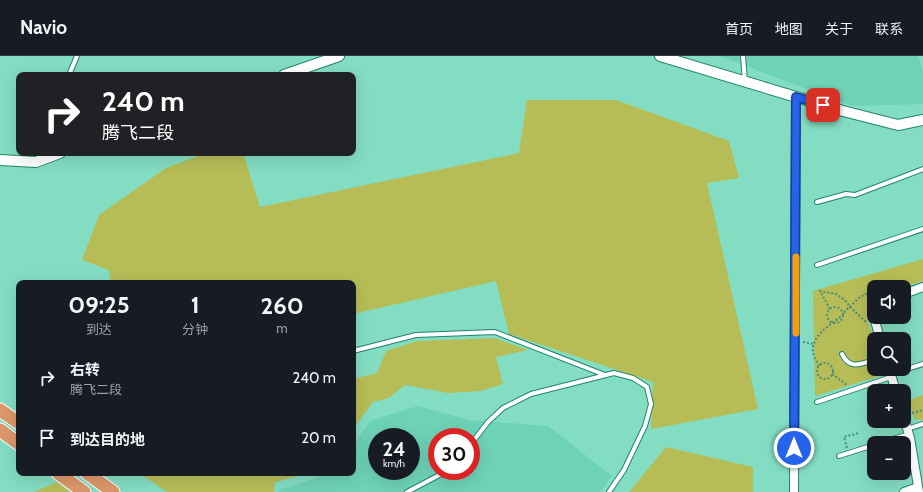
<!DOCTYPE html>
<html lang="zh">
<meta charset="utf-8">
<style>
:root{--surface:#171b24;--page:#242831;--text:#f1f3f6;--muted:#9ea1a6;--line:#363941}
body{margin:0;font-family:Cabin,"Noto Sans SC",sans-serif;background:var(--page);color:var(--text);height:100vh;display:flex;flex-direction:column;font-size:15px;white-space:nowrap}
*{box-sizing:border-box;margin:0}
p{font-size:13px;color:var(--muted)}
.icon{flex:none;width:22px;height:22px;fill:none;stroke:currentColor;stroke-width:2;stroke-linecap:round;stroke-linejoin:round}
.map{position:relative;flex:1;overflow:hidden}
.drawer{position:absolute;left:16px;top:224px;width:340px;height:196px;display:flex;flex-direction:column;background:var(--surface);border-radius:8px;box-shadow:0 4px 16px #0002}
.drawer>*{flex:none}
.hud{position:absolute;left:16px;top:16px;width:340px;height:84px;border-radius:8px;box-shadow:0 4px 16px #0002;background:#202124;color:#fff;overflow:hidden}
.controls{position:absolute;left:867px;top:224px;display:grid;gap:8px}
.controls a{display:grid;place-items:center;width:44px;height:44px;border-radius:8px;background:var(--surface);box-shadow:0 4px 16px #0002;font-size:20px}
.speed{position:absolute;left:368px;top:372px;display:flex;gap:8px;font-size:20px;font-weight:700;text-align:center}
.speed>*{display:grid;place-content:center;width:52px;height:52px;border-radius:50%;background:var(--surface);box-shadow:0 4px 16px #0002;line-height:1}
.speed small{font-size:10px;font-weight:400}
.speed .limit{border:6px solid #d22;background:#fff;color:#111}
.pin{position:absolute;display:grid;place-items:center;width:34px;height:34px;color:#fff;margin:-17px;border-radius:8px;box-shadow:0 2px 6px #0006}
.me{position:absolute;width:44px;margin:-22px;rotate:0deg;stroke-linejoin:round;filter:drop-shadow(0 0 3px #0008)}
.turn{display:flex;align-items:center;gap:14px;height:84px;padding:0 20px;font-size:18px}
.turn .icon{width:52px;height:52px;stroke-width:2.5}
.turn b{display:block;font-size:28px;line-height:34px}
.eta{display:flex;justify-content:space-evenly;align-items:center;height:68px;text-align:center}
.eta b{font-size:24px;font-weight:700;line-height:28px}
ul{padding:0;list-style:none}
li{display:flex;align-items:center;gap:12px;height:60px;padding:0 20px}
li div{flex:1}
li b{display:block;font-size:15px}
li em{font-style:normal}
header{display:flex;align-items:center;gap:24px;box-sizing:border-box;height:56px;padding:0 20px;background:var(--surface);border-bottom:1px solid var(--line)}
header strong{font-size:19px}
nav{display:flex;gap:22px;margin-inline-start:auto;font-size:14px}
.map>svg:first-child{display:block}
.built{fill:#6ed2b6;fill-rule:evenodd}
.green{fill:#b6bd57}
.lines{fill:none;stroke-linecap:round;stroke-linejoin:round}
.service-casing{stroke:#22846c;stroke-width:6}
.minor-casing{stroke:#22846c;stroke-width:10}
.tertiary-casing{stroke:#22846c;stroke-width:12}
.trunk-casing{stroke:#fff;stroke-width:15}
.path{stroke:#4c8c7a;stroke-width:2;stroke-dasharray:2 2;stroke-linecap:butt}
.service{stroke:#fff;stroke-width:4}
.minor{stroke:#fff;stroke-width:8}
.tertiary{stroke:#fff;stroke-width:10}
.trunk{stroke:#db976a;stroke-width:13}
.route-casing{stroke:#184099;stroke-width:10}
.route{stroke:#2563eb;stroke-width:7}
.slow{stroke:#f59e0b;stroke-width:7}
</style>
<header>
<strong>Navio</strong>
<nav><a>首页</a><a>地图</a><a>关于</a><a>联系</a></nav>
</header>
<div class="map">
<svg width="923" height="436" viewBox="0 0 923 436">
<rect width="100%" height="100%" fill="#83ddc2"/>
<g class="built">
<polygon points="720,0 918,0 923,16 923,48 852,50"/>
<path d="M418,350L469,364L548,370L612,420L600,436H278V434L333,417H353V390L370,365ZM377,381H411V415H377ZM437,381H471V415H437Z"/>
</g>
<g class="green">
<polygon points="527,44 616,44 729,85 739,122 707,127 758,353 651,373 653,326 509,278 496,225 353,258 353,227 111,227 109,214 82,204 99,159 166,112 206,97 243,97 260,151 519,97"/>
<polygon points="923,203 923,225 904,231 874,231 874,243 867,250 867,262 874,283 874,313 884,313 886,318 815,340 813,235"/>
<polygon points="495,282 528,294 496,301 503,328 481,335 448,337 405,329 389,342 373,346 353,373 353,323 377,317 386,295 417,285"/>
<polygon points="923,339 923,364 914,363 909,344"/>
<polygon points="666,391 753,411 753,436 629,436"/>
<polygon points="139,417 309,417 275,426 274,436 167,436"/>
<polygon points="57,426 70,436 34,436"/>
</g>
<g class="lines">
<defs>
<g id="service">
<polyline points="743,0 745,26"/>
<polyline points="69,19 77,0"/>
<polyline points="817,146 846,138 855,139 923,113"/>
<polyline points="817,209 923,173"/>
<polyline points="353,295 416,279 495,276 605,319"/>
<path d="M842,298C850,314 860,308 874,304"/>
<polyline points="891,318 923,308"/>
<polyline points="817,346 891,321"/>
<polyline points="907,373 923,368"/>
<polyline points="880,387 909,378"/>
<polyline points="471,388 488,366 503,352 531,338 614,317 633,322 647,331 651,348 645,370 624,414 609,436"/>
<polyline points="839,400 874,389"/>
<polyline points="407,436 447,415"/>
</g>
<g id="minor">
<polyline points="904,238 923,231"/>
<polyline points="874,252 873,253 874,260"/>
<polyline points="874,261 880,283"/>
<polyline points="889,313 896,335"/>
<polyline points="904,362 910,382 919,436"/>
<polyline points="794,436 796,41"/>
<polyline points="904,436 918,431"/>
</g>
<g id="tertiary">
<polyline points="660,0 843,55 898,69 923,64"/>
<polyline points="284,19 339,0"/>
<polyline points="0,104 36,106 60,97"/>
</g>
<g id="trunk">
<polyline points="0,354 19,367"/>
<polyline points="0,374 19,388"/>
<polyline points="58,417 84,436"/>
<polyline points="87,417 113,436"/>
</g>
</defs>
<use href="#service" class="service-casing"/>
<use href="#minor" class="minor-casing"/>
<use href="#tertiary" class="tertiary-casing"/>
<use href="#trunk" class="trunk-casing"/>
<g class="path">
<path d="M880,231C890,226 896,224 906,228"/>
<circle cx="835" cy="259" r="8"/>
<polyline points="830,253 820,235 836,238 845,244 850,251 866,266"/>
<polyline points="803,286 814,288"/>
<circle cx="825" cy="315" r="8"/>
<path d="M819,310C817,306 813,300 813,296C811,279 832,268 844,258L845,255L860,241L874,234"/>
<polyline points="832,318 847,329"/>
<polyline points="912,357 923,354"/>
<polyline points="847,392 844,381 859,377"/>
</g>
<use href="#service" class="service"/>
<use href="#minor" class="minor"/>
<use href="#tertiary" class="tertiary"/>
<use href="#trunk" class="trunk"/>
</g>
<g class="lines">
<defs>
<polyline id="route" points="794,392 796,41 823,49"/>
</defs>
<use href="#route" class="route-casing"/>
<use href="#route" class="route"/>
<polyline class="slow" points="796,277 796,201"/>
</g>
</svg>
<div class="controls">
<a><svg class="icon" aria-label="sound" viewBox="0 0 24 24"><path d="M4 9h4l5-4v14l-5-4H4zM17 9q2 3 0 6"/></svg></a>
<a><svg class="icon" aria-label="search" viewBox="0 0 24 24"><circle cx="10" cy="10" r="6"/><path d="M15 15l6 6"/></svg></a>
<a>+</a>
<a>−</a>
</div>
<div class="speed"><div>24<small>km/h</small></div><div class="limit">30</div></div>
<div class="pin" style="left:823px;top:49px;background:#d93025"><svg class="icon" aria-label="arrive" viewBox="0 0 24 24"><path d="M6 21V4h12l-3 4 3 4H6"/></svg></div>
<svg class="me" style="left:794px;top:392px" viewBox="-20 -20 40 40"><circle r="17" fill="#2563eb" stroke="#fff" stroke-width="3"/><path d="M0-11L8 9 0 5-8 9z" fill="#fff"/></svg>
<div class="hud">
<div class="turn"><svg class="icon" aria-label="right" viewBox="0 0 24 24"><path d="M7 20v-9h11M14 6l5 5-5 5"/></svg><div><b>240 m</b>腾飞二段</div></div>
</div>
<section class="drawer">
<div class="eta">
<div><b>09:25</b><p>到达</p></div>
<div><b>1</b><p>分钟</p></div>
<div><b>260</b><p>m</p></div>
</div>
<ul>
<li><svg class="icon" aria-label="right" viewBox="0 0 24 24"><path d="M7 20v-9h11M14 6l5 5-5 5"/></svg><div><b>右转</b><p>腾飞二段</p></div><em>240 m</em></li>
<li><svg class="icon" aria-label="arrive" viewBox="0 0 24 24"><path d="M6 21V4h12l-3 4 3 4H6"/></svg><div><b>到达目的地</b></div><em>20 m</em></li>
</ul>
</section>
</div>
